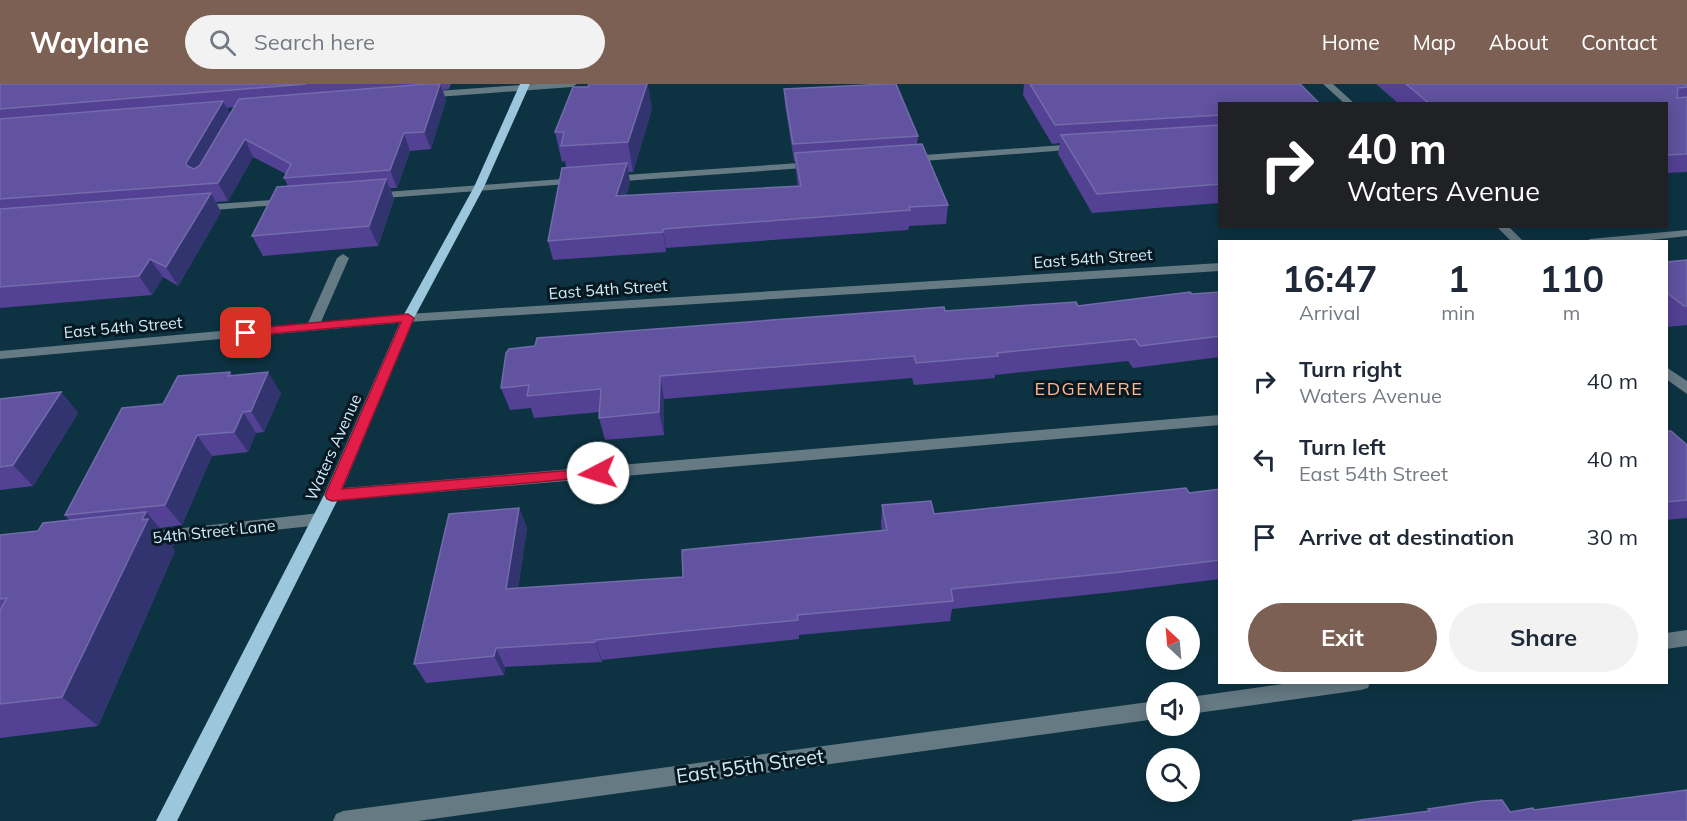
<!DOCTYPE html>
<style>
:root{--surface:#fff;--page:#f2f2f3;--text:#1f2937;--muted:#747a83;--accent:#7d6054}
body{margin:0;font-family:Mulish,sans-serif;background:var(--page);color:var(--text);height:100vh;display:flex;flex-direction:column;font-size:22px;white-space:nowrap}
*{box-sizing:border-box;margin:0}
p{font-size:20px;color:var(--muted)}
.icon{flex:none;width:33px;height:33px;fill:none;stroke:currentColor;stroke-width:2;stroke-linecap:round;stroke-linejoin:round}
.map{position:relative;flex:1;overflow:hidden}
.drawer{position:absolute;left:1218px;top:156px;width:450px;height:444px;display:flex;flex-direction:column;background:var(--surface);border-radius:0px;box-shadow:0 3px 15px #0003}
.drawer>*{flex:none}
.top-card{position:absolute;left:1218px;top:18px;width:450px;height:126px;border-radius:0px;box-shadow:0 3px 15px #0003;background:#202124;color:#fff;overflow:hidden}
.needle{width:39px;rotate:334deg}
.fabs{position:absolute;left:1146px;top:532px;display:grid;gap:12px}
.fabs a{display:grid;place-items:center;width:54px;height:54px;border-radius:50%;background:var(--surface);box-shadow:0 3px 15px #0003;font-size:30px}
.pin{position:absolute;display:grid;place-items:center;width:51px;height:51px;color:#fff;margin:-26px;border-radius:12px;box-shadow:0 3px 9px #0006}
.me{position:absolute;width:66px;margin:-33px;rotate:265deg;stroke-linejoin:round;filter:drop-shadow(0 0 4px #0008)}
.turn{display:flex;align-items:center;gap:21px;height:126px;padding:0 30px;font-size:27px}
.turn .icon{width:78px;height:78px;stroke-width:2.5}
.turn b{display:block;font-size:42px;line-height:51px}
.eta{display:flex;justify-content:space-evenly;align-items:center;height:102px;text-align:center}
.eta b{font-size:36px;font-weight:700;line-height:42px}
.cta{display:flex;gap:12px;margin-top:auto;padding:12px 30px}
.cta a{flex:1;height:69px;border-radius:36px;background:var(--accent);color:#fff;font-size:24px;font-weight:700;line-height:69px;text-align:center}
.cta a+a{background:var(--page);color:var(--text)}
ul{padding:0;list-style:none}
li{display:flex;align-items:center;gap:18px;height:78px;padding:0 30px}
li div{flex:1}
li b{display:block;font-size:22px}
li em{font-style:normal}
header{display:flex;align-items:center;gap:36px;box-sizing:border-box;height:84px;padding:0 30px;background:var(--accent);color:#fff}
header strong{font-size:28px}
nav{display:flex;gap:33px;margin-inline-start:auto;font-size:21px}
.search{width:420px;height:54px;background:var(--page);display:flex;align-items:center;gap:15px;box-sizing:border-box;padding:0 21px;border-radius:33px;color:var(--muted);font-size:22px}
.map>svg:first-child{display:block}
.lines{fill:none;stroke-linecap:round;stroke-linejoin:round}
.minor{fill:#667a84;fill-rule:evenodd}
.major{fill:#9cc6db;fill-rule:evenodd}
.wall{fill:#534194;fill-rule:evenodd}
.shaded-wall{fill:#32346f}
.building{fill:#61539f;stroke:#726bac;stroke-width:1.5}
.route{fill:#e11d48;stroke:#92132f;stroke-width:1.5}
.labels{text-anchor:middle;stroke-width:6;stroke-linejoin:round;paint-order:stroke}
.street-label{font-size:16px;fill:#d1eaf6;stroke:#061922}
.neighbourhood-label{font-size:18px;letter-spacing:1.5px;fill:#feb68e;stroke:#061922}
.near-street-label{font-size:20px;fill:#d1eaf6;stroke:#061922}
</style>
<header>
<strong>Waylane</strong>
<div class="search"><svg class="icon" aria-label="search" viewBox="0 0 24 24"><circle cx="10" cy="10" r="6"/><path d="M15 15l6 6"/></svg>Search here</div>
<nav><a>Home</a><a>Map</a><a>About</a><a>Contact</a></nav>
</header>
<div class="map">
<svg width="1687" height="737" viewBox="0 0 1687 737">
<rect width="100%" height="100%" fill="#0d3343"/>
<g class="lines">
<g class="minor">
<polygon points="535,0 577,0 572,3 424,14 419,11 424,8"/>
<polygon points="1323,0 1333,0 1355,20 1345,20"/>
<polygon points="1077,60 1081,61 1081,65 910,78 905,75 910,72"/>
<polygon points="814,78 818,79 818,83 610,98 605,95 610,92"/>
<polygon points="577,94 582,97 581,99 371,115 366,112 371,109"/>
<polygon points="287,115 291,116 291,120 200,127 194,124 200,121"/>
<polygon points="1496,142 1508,142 1524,158 1512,158"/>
<polygon points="1687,146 1687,152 1633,158 1585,158 1590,155"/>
<polygon points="343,170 349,174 321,238 408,230 1220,179 1220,187 408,238 0,275 0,267 308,239 337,174"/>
<polygon points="1666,283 1687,297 1687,310 1666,295"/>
<polygon points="1220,331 1220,341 332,417 326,415 324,411 326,407 332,405"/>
<polygon points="320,429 326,431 328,435 326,439 320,441 147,460 141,459 139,454 141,449 147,448"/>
<polygon points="1687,546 1687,562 1666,565 1666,549"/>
<polygon points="1297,598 1370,598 1368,604 1361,606 1190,630 1190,613"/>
<polygon points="1156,617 1156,635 418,737 333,737 336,730 343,727"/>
</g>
<polygon class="major" points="520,0 530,0 484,103 414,234 340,411 177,737 156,737 324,411 402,234 474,103"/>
</g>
<g class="wall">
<path d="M0,0H451L449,5L443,6L446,16L431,65L410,67L397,104H390L394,115L378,162L263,172L252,152L288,102L284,94L286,90L253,73L228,117L216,118L221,128L178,202L163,193L152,211L0,224ZM234,23L230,30L227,24Z"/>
<polygon points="1024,0 1300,0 1220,20 1220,119 1092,129 1058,70 1060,59 1052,60 1023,11"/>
<polygon points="1376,0 1687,0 1687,88 1666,89 1666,20 1399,20"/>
<polygon points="784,5 918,52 917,61 948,121 946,140 909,142 908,146 666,164 666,168 553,176 548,157 566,83 565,77 562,78 555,48 652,25 633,88 628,88 630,98 626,112 798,102 796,87 795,77 794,77 785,21"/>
<polygon points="1687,176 1687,241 1667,243 1666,178"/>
<polygon points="1220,208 1220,273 1133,284 1128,277 995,291 995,294 914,301 912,294 664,315 664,351 605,356 599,334 600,328 534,334 531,324 510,326 501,304 945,227 1078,222"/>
<polygon points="230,288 232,291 281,309 264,348 256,349 248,368 212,372 182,441 160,444 174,460 172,463 175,467 98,642 0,654 0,451 38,447 69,436 65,431"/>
<polygon points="61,308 78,329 33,402 0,406 0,315"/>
<polygon points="1666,347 1687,361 1687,434 1666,436"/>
<polygon points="1220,405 1220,495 1114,508 952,525 950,537 799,551 799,555 602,576 602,578 505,583 504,591 426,599 414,580 519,424 527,444 518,504 683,493 882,446 881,441 882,421 934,430 1189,409"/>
</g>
<g class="shaded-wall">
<polygon points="440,0 446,16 431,65 424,48"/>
<polygon points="647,0 648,0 652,25 633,88 628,58"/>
<polygon points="223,17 232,34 196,97 187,82 186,79"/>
<polygon points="404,49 410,67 397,104 390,86"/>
<polygon points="245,55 253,73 228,117 218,99"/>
<polygon points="627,79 630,98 620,131 616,112"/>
<polygon points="386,95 394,115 378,162 369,142"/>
<polygon points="211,109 221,128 178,202 166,183"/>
<polygon points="663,145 666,164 666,168 663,148"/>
<polygon points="150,175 163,193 152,211 139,192"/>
<polygon points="268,288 281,309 264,348 251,327"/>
<polygon points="660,292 664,315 664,351 659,328"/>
<polygon points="61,308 78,329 33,402 13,381"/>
<polygon points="243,328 256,349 248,368 234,348"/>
<polygon points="197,351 212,372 182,441 165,421"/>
<polygon points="519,424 527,444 515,525 506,505"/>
<polygon points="146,428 174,460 172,463 175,467 98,642 62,613"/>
<polygon points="595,556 602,576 602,578 595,558"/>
<polygon points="496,564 505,583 504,591 494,572"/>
</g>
<g class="building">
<polygon points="0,0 306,0 0,25"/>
<polygon points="427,0 440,0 424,48 404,49 390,86 284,94 291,80 245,55 218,99 0,115 0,35 223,17 186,79 187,82 194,85 200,81 239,15"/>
<polygon points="589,0 647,0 628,58 561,62 564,48 555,48 573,3 588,3"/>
<polygon points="887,0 896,0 918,52 793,60 784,5"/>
<polygon points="1030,0 1300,0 1320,20 1220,20 1220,31 1055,41"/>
<polygon points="1406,0 1687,0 1687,3 1678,4 1677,14 1687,13 1687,70 1666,71 1666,20 1430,20"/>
<polygon points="1220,41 1220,100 1097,110 1061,51"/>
<polygon points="922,60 948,121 909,123 910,126 663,145 663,148 548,157 562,84 627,79 616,112 801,102 795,69"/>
<polygon points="386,95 369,142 252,152 277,103"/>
<polygon points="211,109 166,183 150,175 139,192 0,203 0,125"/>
<polygon points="1687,176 1687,222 1684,222 1666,208 1666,178"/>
<polygon points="1190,208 1192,210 1220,208 1220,252 1140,262 1135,255 997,269 998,272 916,279 914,272 660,292 659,328 599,334 601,305 527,312 529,301 501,304 506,269 509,265 535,262 537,254 944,223 945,227 1076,218 1078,222"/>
<polygon points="230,288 228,292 268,288 251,327 243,328 234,348 197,351 165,421 65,431 122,324 163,320 178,292"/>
<polygon points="61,308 13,381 0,383 0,315"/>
<polygon points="1666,347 1671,347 1687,361 1687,416 1666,418"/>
<polygon points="1186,404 1189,409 1220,405 1220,476 1121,488 951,505 953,517 797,531 798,536 595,556 595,558 496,564 494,572 414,580 449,430 519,424 506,505 683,493 682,466 887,446 882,421 931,417 934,430"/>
<polygon points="146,428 142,436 148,435 62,613 0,620 0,526 7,514 0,515 0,451 38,447 43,439"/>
<polygon points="1687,706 1687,737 1352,737 1430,727 1428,725 1482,717 1502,716 1510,728 1533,724 1534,726"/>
</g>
<polygon class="route" points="408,230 414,234 342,405 598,384 603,385 605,389 603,392 332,417 327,415 325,411 401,238 246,252 240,249 246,245"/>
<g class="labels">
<g class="street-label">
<text transform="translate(1093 174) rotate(-4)" y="6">East 54th Street</text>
<text transform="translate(608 205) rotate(-4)" y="6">East 54th Street</text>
<text transform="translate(123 243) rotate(-5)" y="6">East 54th Street</text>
<text transform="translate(333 363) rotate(-66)" y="6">Waters Avenue</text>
<text transform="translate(214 447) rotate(-6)" y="6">54th Street Lane</text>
</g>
<g class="neighbourhood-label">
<text x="1089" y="311">EDGEMERE</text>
</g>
<g class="near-street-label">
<text transform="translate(750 682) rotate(-8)" y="7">East 55th Street</text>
</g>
</g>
</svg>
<div class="fabs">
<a><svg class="needle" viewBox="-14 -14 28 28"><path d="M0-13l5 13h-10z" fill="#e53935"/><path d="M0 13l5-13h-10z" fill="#747a83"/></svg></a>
<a><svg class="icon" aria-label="sound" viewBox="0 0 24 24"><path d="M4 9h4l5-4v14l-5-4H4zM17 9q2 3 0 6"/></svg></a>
<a><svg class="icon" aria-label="search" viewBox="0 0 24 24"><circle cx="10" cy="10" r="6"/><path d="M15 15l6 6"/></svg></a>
</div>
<div class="pin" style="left:246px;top:249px;background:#d93025"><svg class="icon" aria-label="arrive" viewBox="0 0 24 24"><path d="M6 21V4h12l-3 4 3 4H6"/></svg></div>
<svg class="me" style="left:598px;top:389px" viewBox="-20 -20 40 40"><circle r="19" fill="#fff"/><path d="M0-13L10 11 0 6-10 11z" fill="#e11d48"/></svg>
<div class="top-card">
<div class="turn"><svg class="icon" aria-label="right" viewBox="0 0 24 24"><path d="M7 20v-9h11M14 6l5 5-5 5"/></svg><div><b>40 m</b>Waters Avenue</div></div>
</div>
<section class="drawer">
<div class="eta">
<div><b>16:47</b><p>Arrival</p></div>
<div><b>1</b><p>min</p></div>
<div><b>110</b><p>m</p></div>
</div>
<ul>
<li><svg class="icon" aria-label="right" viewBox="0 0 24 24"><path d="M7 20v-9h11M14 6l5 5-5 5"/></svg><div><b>Turn right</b><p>Waters Avenue</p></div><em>40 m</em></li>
<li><svg class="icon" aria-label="left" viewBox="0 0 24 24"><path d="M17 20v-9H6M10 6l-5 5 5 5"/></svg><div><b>Turn left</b><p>East 54th Street</p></div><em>40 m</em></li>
<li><svg class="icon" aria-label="arrive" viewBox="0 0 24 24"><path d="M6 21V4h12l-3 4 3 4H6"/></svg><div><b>Arrive at destination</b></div><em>30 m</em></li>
</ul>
<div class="cta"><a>Exit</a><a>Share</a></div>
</section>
</div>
